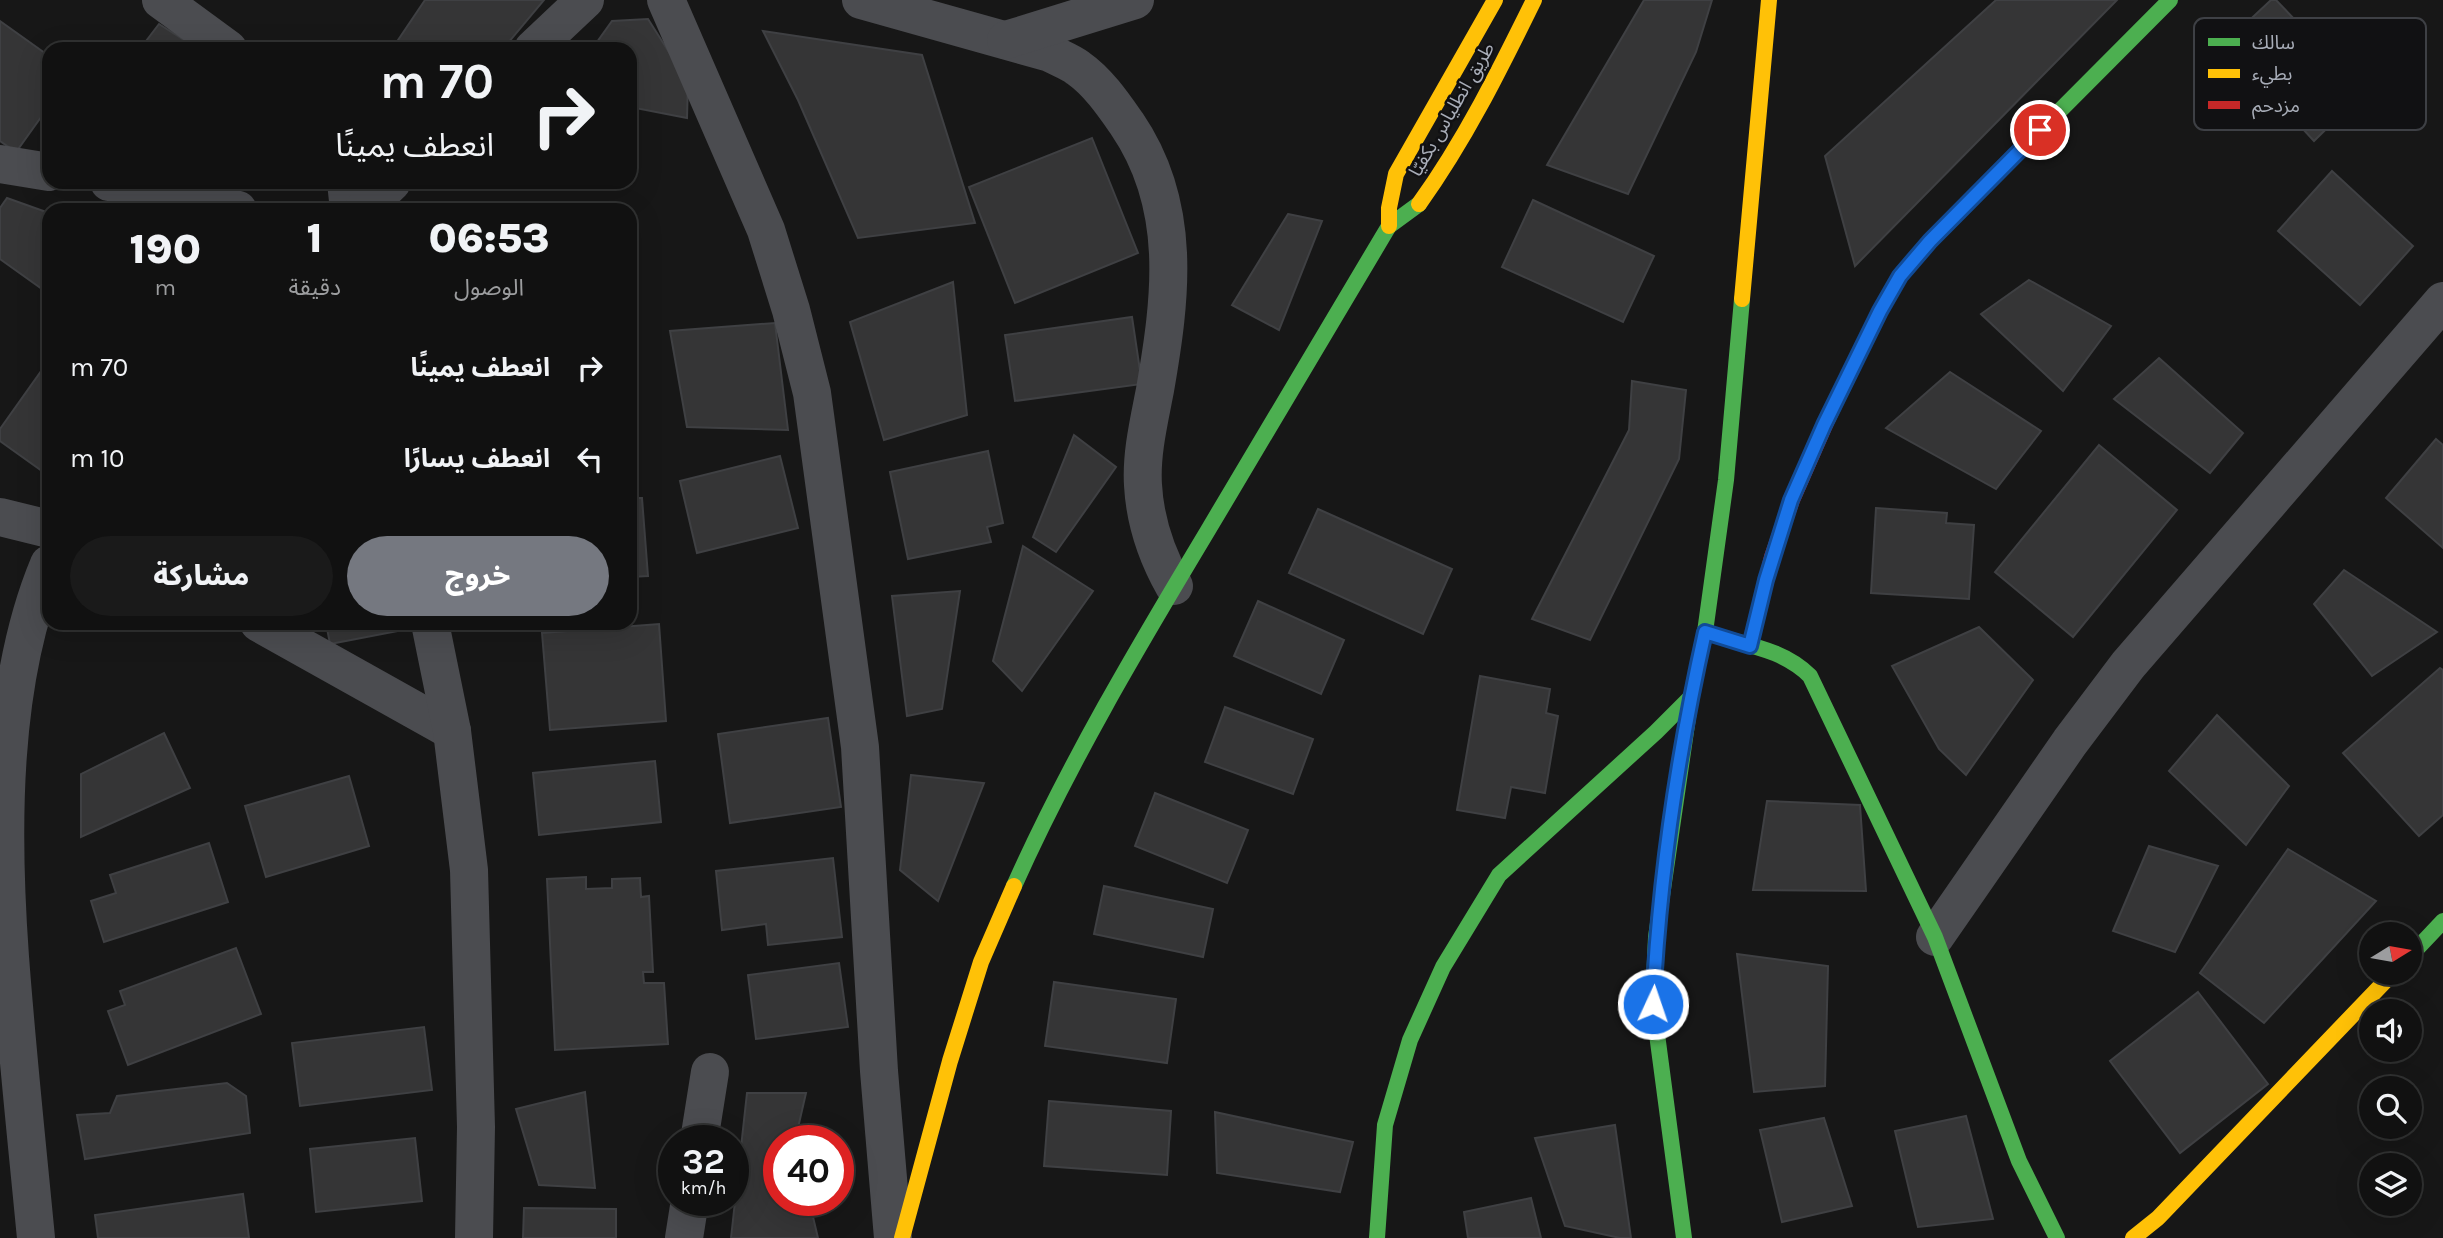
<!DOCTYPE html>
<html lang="ar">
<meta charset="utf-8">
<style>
:root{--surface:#111;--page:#1a1a1a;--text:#f1f3f6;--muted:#9c9d9f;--line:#303131;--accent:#757880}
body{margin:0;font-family:Karla,"Noto Sans Arabic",sans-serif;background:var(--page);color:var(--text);direction:rtl;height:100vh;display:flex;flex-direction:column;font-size:26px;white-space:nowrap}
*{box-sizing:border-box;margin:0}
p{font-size:23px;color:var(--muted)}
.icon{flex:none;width:38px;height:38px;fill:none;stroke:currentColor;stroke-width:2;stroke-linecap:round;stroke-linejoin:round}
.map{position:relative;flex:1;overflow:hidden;direction:ltr}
.panel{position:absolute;left:42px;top:203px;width:595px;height:427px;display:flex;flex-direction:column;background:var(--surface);border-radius:21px;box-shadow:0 7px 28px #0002,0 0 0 2px var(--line);direction:rtl}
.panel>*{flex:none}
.top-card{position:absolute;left:42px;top:42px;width:595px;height:147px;border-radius:21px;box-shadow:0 7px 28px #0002,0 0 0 2px var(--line);direction:rtl;background:#111;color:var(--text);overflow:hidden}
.needle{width:46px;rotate:79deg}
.fabs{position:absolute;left:2359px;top:922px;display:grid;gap:14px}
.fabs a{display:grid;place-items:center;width:63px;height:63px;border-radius:50%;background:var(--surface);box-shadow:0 7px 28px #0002,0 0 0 2px var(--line);font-size:35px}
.speed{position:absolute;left:658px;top:1125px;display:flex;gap:14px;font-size:35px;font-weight:700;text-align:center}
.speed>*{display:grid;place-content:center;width:91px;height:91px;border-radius:50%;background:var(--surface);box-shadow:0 7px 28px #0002,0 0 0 2px var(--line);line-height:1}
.speed small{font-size:18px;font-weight:400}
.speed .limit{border:10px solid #d22;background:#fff;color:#111}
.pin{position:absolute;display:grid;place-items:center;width:60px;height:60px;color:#fff;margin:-30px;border:4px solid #fff;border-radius:50%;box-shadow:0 2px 7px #0007}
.me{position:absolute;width:77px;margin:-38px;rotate:3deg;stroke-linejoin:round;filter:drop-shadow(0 0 5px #0008)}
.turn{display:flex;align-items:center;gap:24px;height:147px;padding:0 28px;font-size:32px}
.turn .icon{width:91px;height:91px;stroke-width:2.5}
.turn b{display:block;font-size:49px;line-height:60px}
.eta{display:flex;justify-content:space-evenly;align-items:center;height:119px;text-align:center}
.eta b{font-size:42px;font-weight:800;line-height:49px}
.primary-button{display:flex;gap:14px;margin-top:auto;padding:14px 28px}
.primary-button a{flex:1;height:80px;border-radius:42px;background:var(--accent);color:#fff;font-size:28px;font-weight:800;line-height:80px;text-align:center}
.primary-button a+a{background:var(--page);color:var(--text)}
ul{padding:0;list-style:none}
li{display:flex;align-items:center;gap:21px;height:91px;padding:0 28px}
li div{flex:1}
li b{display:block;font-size:26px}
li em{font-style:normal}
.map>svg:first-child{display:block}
.building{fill:#353536;stroke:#3f4043;stroke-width:2}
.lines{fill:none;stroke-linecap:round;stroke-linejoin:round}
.street{stroke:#4b4c50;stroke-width:38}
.fast{stroke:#4caf50;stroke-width:16}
.slow{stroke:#ffc107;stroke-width:16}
.jam{stroke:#c62828;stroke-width:16}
.route-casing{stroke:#114b97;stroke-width:18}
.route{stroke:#1a73e8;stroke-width:12}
.labels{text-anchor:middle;stroke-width:5;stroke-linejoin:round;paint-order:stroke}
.street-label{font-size:19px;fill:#a8adb8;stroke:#111113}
.key{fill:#111113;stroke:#3e4045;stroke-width:2}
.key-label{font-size:19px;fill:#a8adb8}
</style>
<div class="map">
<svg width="2443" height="1238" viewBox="0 0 2443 1238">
<rect width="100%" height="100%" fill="#171717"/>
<g class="building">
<polygon points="425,0 544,0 503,49 392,49"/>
<polygon points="1644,0 1712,0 1696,52 1628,194 1547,165"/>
<polygon points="1996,0 2117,0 1855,266 1825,156"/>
<polygon points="2271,0 2276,0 2364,92 2314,141 2224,44"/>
<polygon points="648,19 688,82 687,118 630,107 630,49 592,49 612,21"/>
<polygon points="0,21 49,56 49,106 16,152 0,141"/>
<polygon points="159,24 198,49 140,49"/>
<polygon points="763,31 922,55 975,223 858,238 798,100"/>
<polygon points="1092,138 1138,253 1015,303 969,187"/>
<polygon points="2332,171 2413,246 2360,305 2278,231"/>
<polygon points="7,198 49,213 49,294 0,259 0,208"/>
<polygon points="1533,200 1654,256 1623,322 1502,267"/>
<polygon points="1288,214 1322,221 1279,330 1232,305"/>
<polygon points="2029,280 2111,326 2063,391 1981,314"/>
<polygon points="953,282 967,415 884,440 850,322"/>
<polygon points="1132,317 1142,384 1015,401 1005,335"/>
<polygon points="775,323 788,430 687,427 670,331"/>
<polygon points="2159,358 2243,433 2210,473 2114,399"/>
<polygon points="49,360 49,476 0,441 0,429"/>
<polygon points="1950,372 2041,431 1996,489 1886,428"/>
<polygon points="1632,381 1686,390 1679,459 1590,640 1532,619 1629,430"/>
<polygon points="1074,435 1116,467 1056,552 1033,537"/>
<polygon points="2436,439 2443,445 2443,548 2386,498"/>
<polygon points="2099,445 2177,510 2073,637 1995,572"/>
<polygon points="988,451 1003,523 987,527 991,542 908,559 890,472"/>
<polygon points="780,456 798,528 697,553 680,481"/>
<polygon points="630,498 642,498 648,576 630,577"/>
<polygon points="1876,508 1947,513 1946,523 1974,525 1969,599 1871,593"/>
<polygon points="1318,509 1452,569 1423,634 1289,573"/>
<polygon points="1023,546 1093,591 1022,691 993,661"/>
<polygon points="2344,570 2437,632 2372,676 2314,604"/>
<polygon points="960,591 942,709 907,716 892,596"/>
<polygon points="1258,601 1344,640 1321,694 1234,656"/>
<polygon points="326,623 397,623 398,631 330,644"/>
<polygon points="659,624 666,721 550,730 542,633"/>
<polygon points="1979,627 2033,680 1966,775 1939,749 1892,666"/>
<polygon points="2440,668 2443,670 2443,815 2419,836 2343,753"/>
<polygon points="1480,676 1550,689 1546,713 1558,716 1545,793 1511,787 1505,818 1457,810"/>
<polygon points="1225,707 1313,739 1293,794 1205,762"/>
<polygon points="2217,715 2289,786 2246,845 2169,771"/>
<polygon points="828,718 841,807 730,823 718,734"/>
<polygon points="164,733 190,788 81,837 81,774"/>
<polygon points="655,761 661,822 539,835 533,773"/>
<polygon points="911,775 984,783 938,901 900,870"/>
<polygon points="349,776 369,846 266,877 245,806"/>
<polygon points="1155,793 1248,830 1227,883 1135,846"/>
<polygon points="1767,801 1860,805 1866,891 1753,890"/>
<polygon points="209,843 228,902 104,942 91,901 116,893 110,875"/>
<polygon points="2149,846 2218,866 2175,952 2113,931"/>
<polygon points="2288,849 2376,901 2264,1023 2200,973"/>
<polygon points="833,858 842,937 768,945 766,924 722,930 716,871"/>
<polygon points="586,877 586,889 612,888 612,879 640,878 641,897 649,896 653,972 643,972 644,983 664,983 668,1044 555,1050 547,879"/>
<polygon points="1104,886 1213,909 1203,957 1094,934"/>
<polygon points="236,948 261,1014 128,1065 108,1011 125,1005 120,991"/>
<polygon points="1737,954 1828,966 1825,1086 1754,1092"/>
<polygon points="839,963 848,1027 756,1039 748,975"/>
<polygon points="1054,982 1176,999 1167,1063 1045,1046"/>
<polygon points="2198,992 2268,1084 2180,1153 2110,1061"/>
<polygon points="424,1027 432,1090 300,1106 292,1043"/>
<polygon points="227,1083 246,1096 250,1133 85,1159 77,1115 110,1113 117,1096"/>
<polygon points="585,1092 595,1188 539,1185 516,1109"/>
<polygon points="747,1093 806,1093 795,1141 779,1141 779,1200 809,1200 818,1238 731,1238"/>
<polygon points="1049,1101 1171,1111 1167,1175 1044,1166"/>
<polygon points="1215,1112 1353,1142 1340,1192 1217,1173"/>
<polygon points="1966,1116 1993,1219 1918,1227 1895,1131"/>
<polygon points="1824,1118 1852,1206 1782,1222 1760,1130"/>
<polygon points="1615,1125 1631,1238 1620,1238 1565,1226 1535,1138"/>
<polygon points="415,1138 422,1201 316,1212 310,1149"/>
<polygon points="243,1194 249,1238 98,1238 95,1215"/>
<polygon points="1531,1198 1541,1238 1468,1238 1464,1212"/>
<polygon points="524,1208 616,1209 616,1238 523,1238"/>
</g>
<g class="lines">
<g class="street">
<polyline points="161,0 228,49"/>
<polyline points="666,0 766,230 791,310 812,393 860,747 879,1071 893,1238"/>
<path d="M861,0L1050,53C1059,58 1070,62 1078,68C1098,82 1113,104 1127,124C1183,206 1171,298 1155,390C1149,421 1141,454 1143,485C1145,522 1156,554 1174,586"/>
<polyline points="1006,40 1135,0"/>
<polyline points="533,49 585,0"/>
<polyline points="0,164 49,172"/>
<polyline points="109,182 165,191 238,210"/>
<polyline points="346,182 349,210"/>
<polyline points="363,210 392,182"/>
<polyline points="0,517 49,529"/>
<polyline points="259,623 452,731"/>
<polyline points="430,623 452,731 469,870 476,1127 474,1238"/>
<polyline points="1935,937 2070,742 2128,665 2443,301"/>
<polyline points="699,1141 710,1072"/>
<path d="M36,1238C27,1144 17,1051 10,957C1,831 0,681 49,564"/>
<polyline points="684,1238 690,1200"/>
</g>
<g class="fast">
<polyline points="1828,418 1880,311 1900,276 1930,241 2170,0"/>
<path d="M1727,639C1757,647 1787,653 1810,676L1935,937L2019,1161L2057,1238"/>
<path d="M1014,886C1069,763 1138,647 1207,532C1267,430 1328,328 1389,226L1419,204"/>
<polyline points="2410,956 2443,921"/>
<polyline points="1377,1238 1385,1125 1410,1040 1443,967 1499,875 1656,732 1691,697"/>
<polyline points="1684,1238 1653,1004 1656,937 1691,697 1705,632 1726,480 1742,299"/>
</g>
<g class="slow">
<path d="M1419,204C1465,140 1499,71 1534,0"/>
<polyline points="1389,226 1389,208 1396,174 1495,0"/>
<polyline points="1742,299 1769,0"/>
<polyline points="902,1238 950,1061 981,962 1014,886"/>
<polyline points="2133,1238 2158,1218 2393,973"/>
</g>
<polyline class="jam" points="1750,646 1772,557 1792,500 1828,418"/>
</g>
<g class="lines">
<defs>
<path id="route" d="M1653,1004C1659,881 1678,753 1705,632L1750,646L1766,580L1791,500L1824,425L1880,311L1900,276L1930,241L2040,130"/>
</defs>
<use href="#route" class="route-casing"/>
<use href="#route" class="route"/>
</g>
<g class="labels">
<g class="street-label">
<text transform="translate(1451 109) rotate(-60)" y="7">طريق انطلياس بكفيّا</text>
</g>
</g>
<rect x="2194" y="18" width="232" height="112" rx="10" class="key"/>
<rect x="2208" y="38" width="32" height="8" fill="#4caf50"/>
<rect x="2208" y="69" width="32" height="9" fill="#ffc107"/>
<rect x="2208" y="101" width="32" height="8" fill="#c62828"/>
<g class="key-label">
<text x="2252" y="49">سالك</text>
<text x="2252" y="80">بطيء</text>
<text x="2252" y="112">مزدحم</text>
</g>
</svg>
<div class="fabs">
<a><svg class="needle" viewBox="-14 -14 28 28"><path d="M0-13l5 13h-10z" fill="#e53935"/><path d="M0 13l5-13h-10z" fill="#9c9d9f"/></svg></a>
<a><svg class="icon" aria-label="sound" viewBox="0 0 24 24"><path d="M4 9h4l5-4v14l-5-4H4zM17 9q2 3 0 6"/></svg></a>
<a><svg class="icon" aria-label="search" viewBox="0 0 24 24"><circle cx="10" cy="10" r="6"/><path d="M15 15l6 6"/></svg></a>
<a><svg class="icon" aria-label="layers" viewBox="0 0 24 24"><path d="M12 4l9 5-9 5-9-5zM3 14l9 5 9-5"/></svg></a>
</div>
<div class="speed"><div>32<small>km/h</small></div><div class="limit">40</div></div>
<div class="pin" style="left:2040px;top:130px;background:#d93025"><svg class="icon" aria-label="arrive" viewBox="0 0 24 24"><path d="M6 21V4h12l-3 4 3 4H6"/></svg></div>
<svg class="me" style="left:1653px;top:1004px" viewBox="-20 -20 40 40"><circle r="17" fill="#1a73e8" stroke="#fff" stroke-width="3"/><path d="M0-11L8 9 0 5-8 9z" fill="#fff"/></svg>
<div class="top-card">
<div class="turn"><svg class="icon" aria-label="right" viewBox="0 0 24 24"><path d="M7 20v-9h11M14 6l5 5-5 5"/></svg><div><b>70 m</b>انعطف يمينًا</div></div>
</div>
<section class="panel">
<div class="eta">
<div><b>06:53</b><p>الوصول</p></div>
<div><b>1</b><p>دقيقة</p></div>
<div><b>190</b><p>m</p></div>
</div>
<ul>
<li><svg class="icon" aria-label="right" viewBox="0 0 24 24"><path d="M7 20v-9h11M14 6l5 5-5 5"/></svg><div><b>انعطف يمينًا</b></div><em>70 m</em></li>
<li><svg class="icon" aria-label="left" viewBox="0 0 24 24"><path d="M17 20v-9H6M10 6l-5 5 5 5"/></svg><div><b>انعطف يسارًا</b></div><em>10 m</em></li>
</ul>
<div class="primary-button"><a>خروج</a><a>مشاركة</a></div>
</section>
</div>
